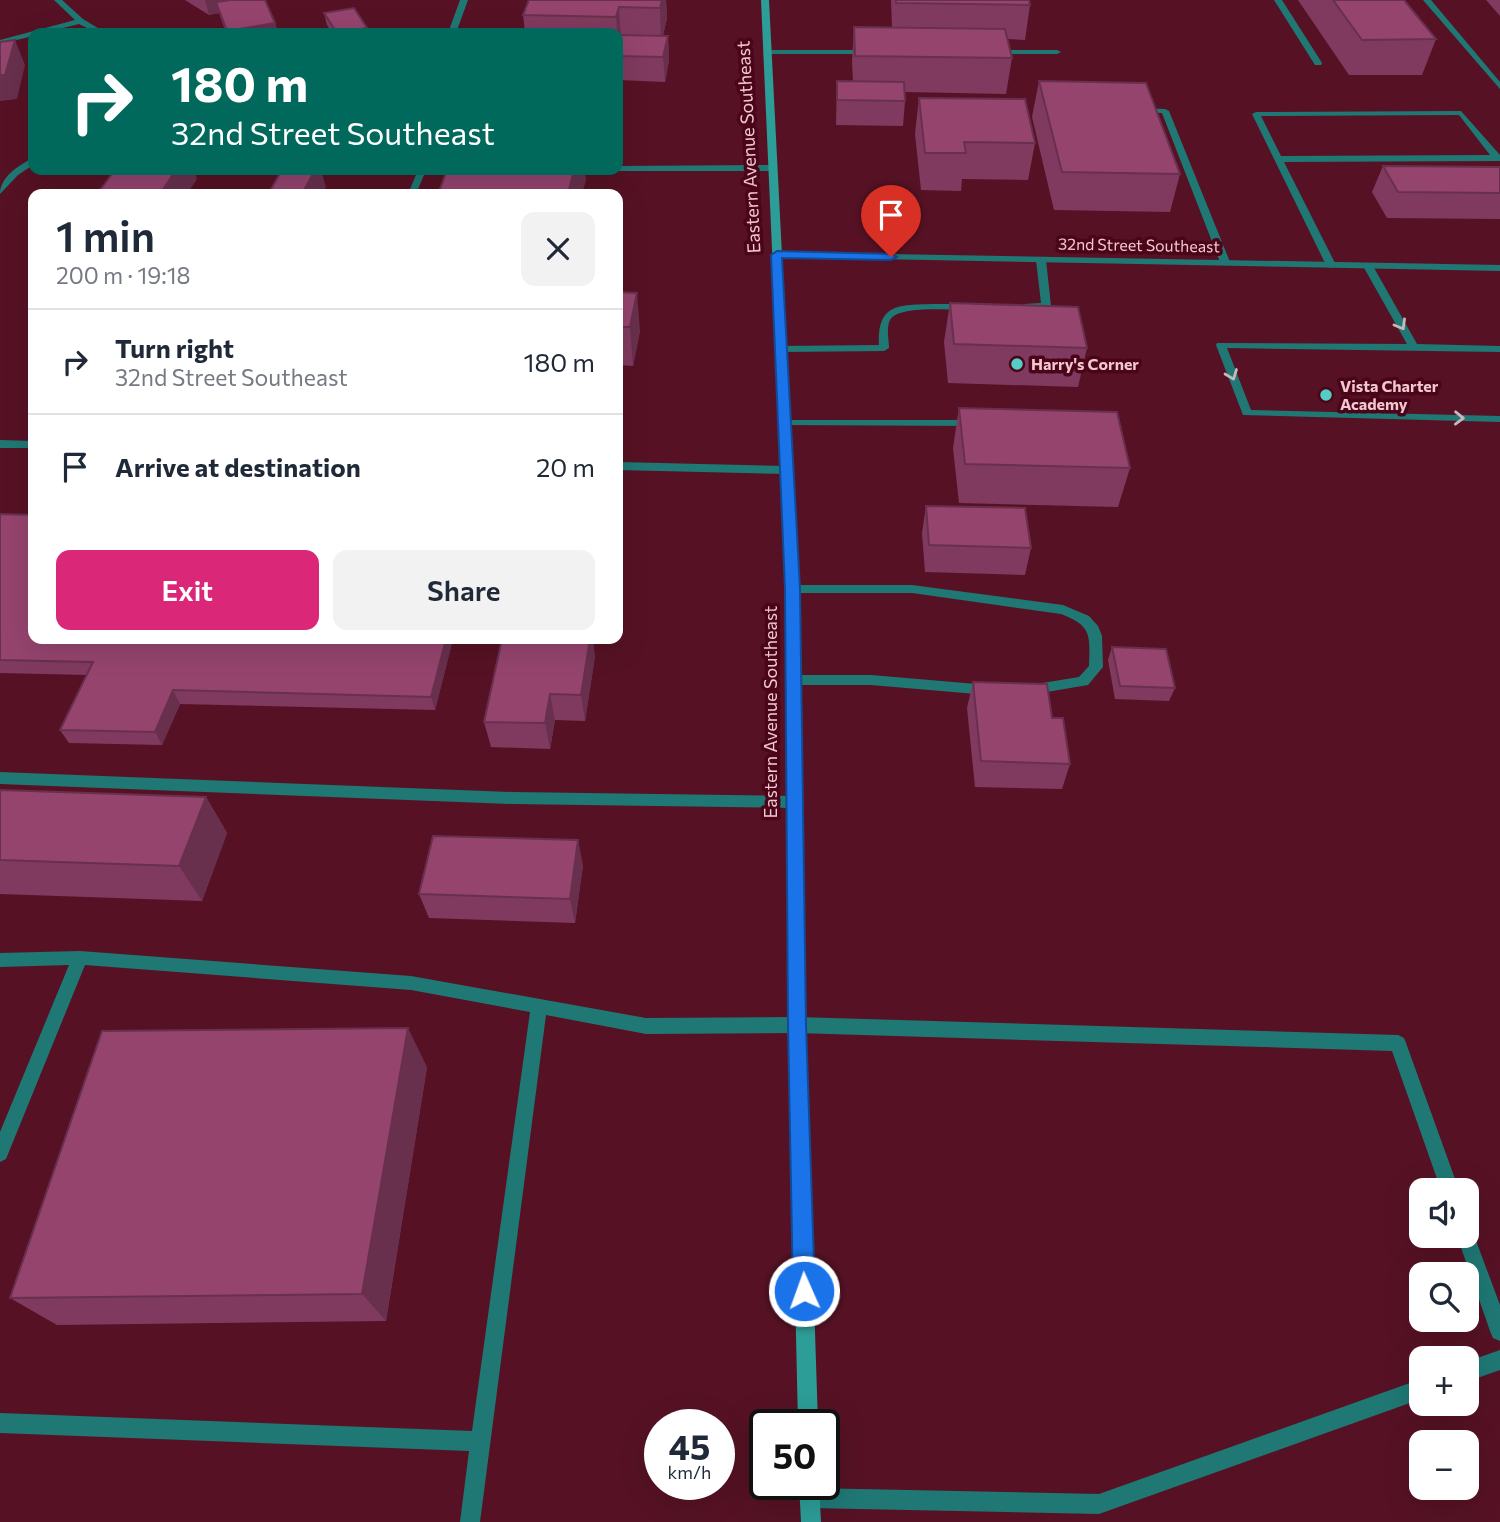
<!DOCTYPE html>
<meta charset="utf-8">
<style>
:root{--surface:#fff;--page:#f2f2f3;--text:#1f2937;--muted:#747a83;--line:#e0e1e3;--accent:#db2777}
body{margin:0;font-family:Commissioner,sans-serif;background:var(--page);color:var(--text);height:100vh;display:flex;flex-direction:column;font-size:26px;white-space:nowrap}
*{box-sizing:border-box;margin:0}
p{font-size:23px;color:var(--muted)}
.icon{flex:none;width:38px;height:38px;fill:none;stroke:currentColor;stroke-width:2;stroke-linecap:round;stroke-linejoin:round}
.map{position:relative;flex:1;overflow:hidden}
.side{position:absolute;left:28px;top:189px;width:595px;height:455px;display:flex;flex-direction:column;background:var(--surface);border-radius:14px;box-shadow:0 7px 28px #0002}
.side>*{flex:none}
.guide{position:absolute;left:28px;top:28px;width:595px;height:147px;border-radius:14px;box-shadow:0 7px 28px #0002;background:#00695c;color:#fff;overflow:hidden}
.buttons{position:absolute;left:1409px;top:1178px;display:grid;gap:14px}
.buttons a{display:grid;place-items:center;width:70px;height:70px;border-radius:14px;background:var(--surface);box-shadow:0 7px 28px #0002;font-size:35px}
.speed{position:absolute;left:644px;top:1409px;display:flex;gap:14px;font-size:35px;font-weight:700;text-align:center}
.speed>*{display:grid;place-content:center;width:91px;height:91px;border-radius:50%;background:var(--surface);box-shadow:0 7px 28px #0002;line-height:1}
.speed small{font-size:18px;font-weight:400}
.speed .limit{border:4px solid #111;border-radius:10px;background:#fff;color:#111}
.pin{position:absolute;display:grid;place-items:center;width:60px;height:60px;color:#fff;margin:-72px -30px;border-radius:50% 50% 50% 0;rotate:-45deg;box-shadow:0 0 7px #0007}
.pin .icon{rotate:45deg}
.me{position:absolute;width:77px;margin:-38px;rotate:358deg;stroke-linejoin:round;filter:drop-shadow(0 0 5px #0008)}
.turn{display:flex;align-items:center;gap:24px;height:147px;padding:0 28px;font-size:32px}
.turn .icon{width:91px;height:91px;stroke-width:2.5}
.turn b{display:block;font-size:49px;line-height:60px}
.round{display:grid;place-items:center;flex:none;width:74px;height:74px;border-radius:14px;background:var(--page)}
.headline{display:flex;align-items:center;justify-content:space-between;height:119px;padding:0 28px}
h1{font-size:42px;font-weight:600;line-height:52px}
.cta{display:flex;gap:14px;margin-top:auto;padding:14px 28px}
.cta a{flex:1;height:80px;border-radius:14px;background:var(--accent);color:#fff;font-size:28px;font-weight:600;line-height:80px;text-align:center}
.cta a+a{background:var(--page);color:var(--text)}
ul{padding:0;list-style:none}
li{display:flex;align-items:center;gap:21px;height:105px;padding:0 28px;border-top:2px solid var(--line)}
li div{flex:1}
li b{display:block;font-size:26px}
li em{font-style:normal}
.map>svg:first-child{display:block}
.lines{fill:none;stroke-linecap:round;stroke-linejoin:round}
.service{fill:#1f7874;fill-rule:evenodd}
.minor{fill:#1f7874;fill-rule:evenodd}
.tertiary{fill:#1f7874;fill-rule:evenodd}
.secondary{fill:#2c9d97;fill-rule:evenodd}
.wall{fill:#803a5f}
.shaded-wall{fill:#68304d}
.building{fill:#95446e;stroke:#68304d;stroke-width:2}
.oneway{stroke:#c8b7bb}
.route{fill:#1a73e8;stroke:#114b97;stroke-width:2}
.poi-dot{fill:#54cdc6;stroke:#4a051b;stroke-width:2.5}
.labels{text-anchor:middle;stroke-width:7;stroke-linejoin:round;paint-order:stroke}
.far-street-label{font-size:16px;fill:#f2c7cd;stroke:#4a051b}
.far-poi-label{font-size:16px;font-weight:bold;fill:#f2c7cd;stroke:#4a051b;text-anchor:start}
.street-label{font-size:18px;fill:#f2c7cd;stroke:#4a051b}
</style>
<div class="map">
<svg width="1500" height="1522" viewBox="0 0 1500 1522">
<rect width="100%" height="100%" fill="#561224"/>
<g class="lines">
<g class="service">
<polygon points="460,0 468,0 456,33 448,33"/>
<polygon points="1274,0 1282,0 1322,63 1321,65 1315,65"/>
<polygon points="767,50 871,50 875,52 871,54 764,54 763,52"/>
<polygon points="992,50 1057,50 1061,52 1057,54 989,54 988,52"/>
<polygon points="1134,108 1165,109 1169,111 1230,262 1228,264 1220,262 1162,113 1137,112 1134,112"/>
<path d="M1461,111L1500,155V161L1284,162L1336,265L1331,268L1326,265L1252,114L1256,112ZM1459,115L1490,155L1281,156L1261,116Z"/>
<polygon points="618,166 771,165 775,168 771,171 615,171"/>
<polygon points="418,170 468,170 469,171 465,174 424,175 416,194 408,194"/>
<polygon points="1041,257 1046,260 1051,306 1046,309 1024,308 1024,304 1041,303 1036,260"/>
<polygon points="1365,264 1373,266 1417,344 1500,346 1500,352 1227,348 1251,410 1500,416 1500,422 1243,415 1216,345 1217,343 1407,344 1363,266"/>
<path d="M934,304H965L970,307L965,310C950,310 898,305 890,320C886,328 889,340 889,348L884,351L782,352L777,349L782,346L879,345C877,303 899,305 934,304Z"/>
<polygon points="785,420 976,420 981,423 976,426 781,425 780,423"/>
<path d="M793,585H912L1063,605L1089,616L1098,626L1102,636L1103,667L1088,685L1029,695L1022,690L1024,686L1079,677L1089,666C1090,635 1092,626 1061,614L912,593H793L787,589Z"/>
<polygon points="793,675 871,675 988,685 995,690 988,695 871,685 793,685 786,680"/>
<polygon points="0,772 513,792 794,796 799,798 801,802 799,806 794,808 513,804 0,784"/>
<polygon points="80,951 411,976 646,1018 797,1017 1398,1035 1404,1038 1406,1043 1459,1190 1441,1190 1392,1051 797,1033 646,1034 546,1015 480,1522 460,1522 469,1451 0,1433 0,1413 472,1431 530,1012 411,990 85,965 6,1159 0,1162 0,1132 69,965 0,967 0,953"/>
<polygon points="1466,1227 1472,1230 1500,1305 1500,1341 1493,1338 1490,1331 1457,1236 1466,1236"/>
<polygon points="1500,1350 1500,1370 1466,1382 1466,1362"/>
<polygon points="1421,1379 1421,1399 1099,1514 810,1508 803,1505 800,1498 803,1491 810,1488 1099,1494"/>
</g>
<g class="minor">
<polygon points="54,0 62,0 83,19 106,33 97,33 79,24 43,33 33,33 33,36 0,44 0,40 75,20"/>
<polygon points="1423,0 1431,0 1500,82 1500,89"/>
<path d="M33,158V165L18,175L0,194C0,177 19,165 33,158Z"/>
<polygon points="0,440 33,441 33,448 0,448"/>
<polygon points="618,462 787,466 793,470 787,474 618,470"/>
</g>
<polygon class="tertiary" points="777,252 1500,265 1500,271 774,257 774,253"/>
<g class="secondary">
<polygon points="761,0 769,0 799,589 805,1025 818,1424 798,1424 789,1025 787,589"/>
<polygon points="799,1484 819,1484 821,1522 801,1522"/>
</g>
</g>
<g class="wall">
<polygon points="185,0 265,0 275,23 278,33 226,33 219,13 209,15"/>
<polygon points="529,0 666,0 667,18 663,36 668,36 669,60 665,82 618,80 618,33 520,33 525,32 523,15"/>
<polygon points="891,0 1029,0 1030,5 1025,40 1008,39 1012,58 1006,94 905,92 905,101 903,126 836,125 837,81 853,81 852,62 854,27 892,27"/>
<polygon points="1298,0 1404,0 1436,39 1422,75 1349,75"/>
<polygon points="1486,0 1500,0 1500,16"/>
<polygon points="324,13 368,33 373,33 332,33 327,25"/>
<polygon points="1039,81 1180,174 1170,212 1054,210 1032,117"/>
<polygon points="919,98 1035,143 1028,180 962,179 961,191 921,190 915,134"/>
<polygon points="1383,166 1500,167 1500,219 1387,218 1372,192"/>
<polygon points="618,292 640,331 633,366 618,365"/>
<polygon points="950,303 1087,348 1078,387 948,383 944,342"/>
<polygon points="959,408 1130,468 1118,507 959,503 953,448"/>
<polygon points="926,506 1031,548 1025,575 925,572 922,533"/>
<polygon points="0,514 453,639 435,710 180,704 162,745 69,743 60,730 87,675 0,673"/>
<polygon points="1112,647 1175,688 1169,701 1115,699 1108,660"/>
<polygon points="595,656 585,721 555,720 550,749 491,747 484,722"/>
<polygon points="973,682 1052,718 1070,764 1062,789 975,787 967,708"/>
<polygon points="0,790 206,797 227,833 202,901 0,894"/>
<polygon points="583,865 575,923 429,918 419,894"/>
<polygon points="427,1067 386,1321 57,1325 10,1298"/>
</g>
<g class="shaded-wall">
<polygon points="205,0 251,0 216,2 219,13 209,15"/>
<polygon points="662,0 666,0 667,18 661,43 660,8"/>
<polygon points="619,7 621,42 618,42 616,17"/>
<polygon points="275,23 278,33 228,33 227,31"/>
<polygon points="367,28 368,33 338,33"/>
<polygon points="668,36 669,60 665,82 663,57"/>
<polygon points="15,40 25,65 17,99 0,101 0,75"/>
<polygon points="176,170 194,170 197,179 187,194 160,194"/>
<polygon points="315,170 321,170 326,187 323,194 302,194"/>
<polygon points="574,170 585,170 586,180 582,194 568,194"/>
<polygon points="637,293 640,331 633,366 630,327"/>
<polygon points="446,639 453,639 435,710 431,697"/>
<polygon points="590,639 593,639 595,656 585,721 581,695"/>
<polygon points="173,690 180,704 162,745 155,732"/>
<polygon points="550,694 555,720 550,749 545,723"/>
<polygon points="206,797 227,833 202,901 179,866"/>
<polygon points="578,840 583,865 575,923 570,899"/>
<polygon points="408,1028 427,1067 386,1321 362,1294"/>
</g>
<g class="building">
<polygon points="231,0 265,0 275,23 227,31 216,2"/>
<polygon points="529,0 662,0 660,8 619,7 616,17 523,15"/>
<polygon points="896,0 1029,0 1030,5 896,3"/>
<polygon points="1333,0 1404,0 1436,39 1362,40"/>
<polygon points="354,8 367,28 337,33 324,13"/>
<polygon points="854,27 1005,29 1012,58 855,56"/>
<polygon points="520,32 560,33 520,33"/>
<polygon points="618,35 668,36 663,57 618,56"/>
<polygon points="15,40 5,75 0,75 0,42"/>
<polygon points="837,81 904,82 905,101 837,100"/>
<polygon points="1039,81 1146,83 1180,174 1062,172"/>
<polygon points="919,98 1025,99 1035,143 964,142 966,153 925,153"/>
<polygon points="1383,166 1500,167 1500,193 1398,192"/>
<polygon points="115,170 176,170 160,194 97,194"/>
<polygon points="282,170 315,170 302,194 268,194"/>
<polygon points="447,170 574,170 568,194 438,194"/>
<polygon points="618,292 637,293 630,327 618,327"/>
<polygon points="950,303 1078,307 1087,348 954,344"/>
<polygon points="959,408 1117,412 1130,468 965,464"/>
<polygon points="926,506 1025,508 1031,548 929,545"/>
<polygon points="0,514 33,515 33,639 446,639 431,697 173,690 155,732 60,730 93,662 0,660"/>
<polygon points="502,639 590,639 581,695 550,694 545,723 484,722"/>
<polygon points="1112,647 1166,649 1175,688 1120,686"/>
<polygon points="973,682 1047,684 1052,718 1063,718 1070,764 981,761"/>
<polygon points="0,790 206,797 179,866 0,860"/>
<polygon points="433,836 578,840 570,899 419,894"/>
<polygon points="408,1028 362,1294 10,1298 102,1031"/>
</g>
<defs><path id="oneway-chevron" d="M-2-3.5L2.5 0L-2 3.5" fill="none" stroke-width="1.6" stroke-linecap="round" stroke-linejoin="round" transform="scale(1.75)"/></defs>
<g class="oneway">
<use href="#oneway-chevron" transform="translate(1401 325) rotate(60)"/>
<use href="#oneway-chevron" transform="translate(1232 375) rotate(69)"/>
<use href="#oneway-chevron" transform="translate(1459 418) rotate(1)"/>
</g>
<polygon class="route" points="777,251 891,254 897,257 891,260 782,258 800,589 806,1025 815,1291 812,1299 804,1302 797,1299 793,1291 788,1025 785,589 771,255"/>
<g class="poi-dot">
<circle cx="1017" cy="364" r="7"/>
<circle cx="1326" cy="395" r="7"/>
</g>
<g class="labels">
<g class="far-street-label">
<text transform="translate(1139 245) rotate(1)" y="6">32nd Street Southeast</text>
</g>
<g class="far-poi-label">
<text x="1031" y="370">Harry's Corner</text>
<text x="1340" y="392">Vista Charter<tspan x="1340" dy="18">Academy</tspan></text>
</g>
<g class="street-label">
<text transform="translate(749 147) rotate(-93)" y="6">Eastern Avenue Southeast</text>
<text transform="translate(771 712) rotate(-90)" y="6">Eastern Avenue Southeast</text>
</g>
</g>
</svg>
<div class="buttons">
<a><svg class="icon" aria-label="sound" viewBox="0 0 24 24"><path d="M4 9h4l5-4v14l-5-4H4zM17 9q2 3 0 6"/></svg></a>
<a><svg class="icon" aria-label="search" viewBox="0 0 24 24"><circle cx="10" cy="10" r="6"/><path d="M15 15l6 6"/></svg></a>
<a>+</a>
<a>−</a>
</div>
<div class="speed"><div>45<small>km/h</small></div><div class="limit">50</div></div>
<div class="pin" style="left:891px;top:257px;background:#d93025"><svg class="icon" aria-label="arrive" viewBox="0 0 24 24"><path d="M6 21V4h12l-3 4 3 4H6"/></svg></div>
<svg class="me" style="left:804px;top:1291px" viewBox="-20 -20 40 40"><circle r="17" fill="#1a73e8" stroke="#fff" stroke-width="3"/><path d="M0-11L8 9 0 5-8 9z" fill="#fff"/></svg>
<div class="guide">
<div class="turn"><svg class="icon" aria-label="right" viewBox="0 0 24 24"><path d="M7 20v-9h11M14 6l5 5-5 5"/></svg><div><b>180 m</b>32nd Street Southeast</div></div>
</div>
<section class="side">
<div class="headline"><div><h1>1 min</h1><p>200 m · 19:18</p></div><a class="round"><svg class="icon" aria-label="close" viewBox="0 0 24 24"><path d="M6 6l12 12M18 6L6 18"/></svg></a></div>
<ul>
<li><svg class="icon" aria-label="right" viewBox="0 0 24 24"><path d="M7 20v-9h11M14 6l5 5-5 5"/></svg><div><b>Turn right</b><p>32nd Street Southeast</p></div><em>180 m</em></li>
<li><svg class="icon" aria-label="arrive" viewBox="0 0 24 24"><path d="M6 21V4h12l-3 4 3 4H6"/></svg><div><b>Arrive at destination</b></div><em>20 m</em></li>
</ul>
<div class="cta"><a>Exit</a><a>Share</a></div>
</section>
</div>
